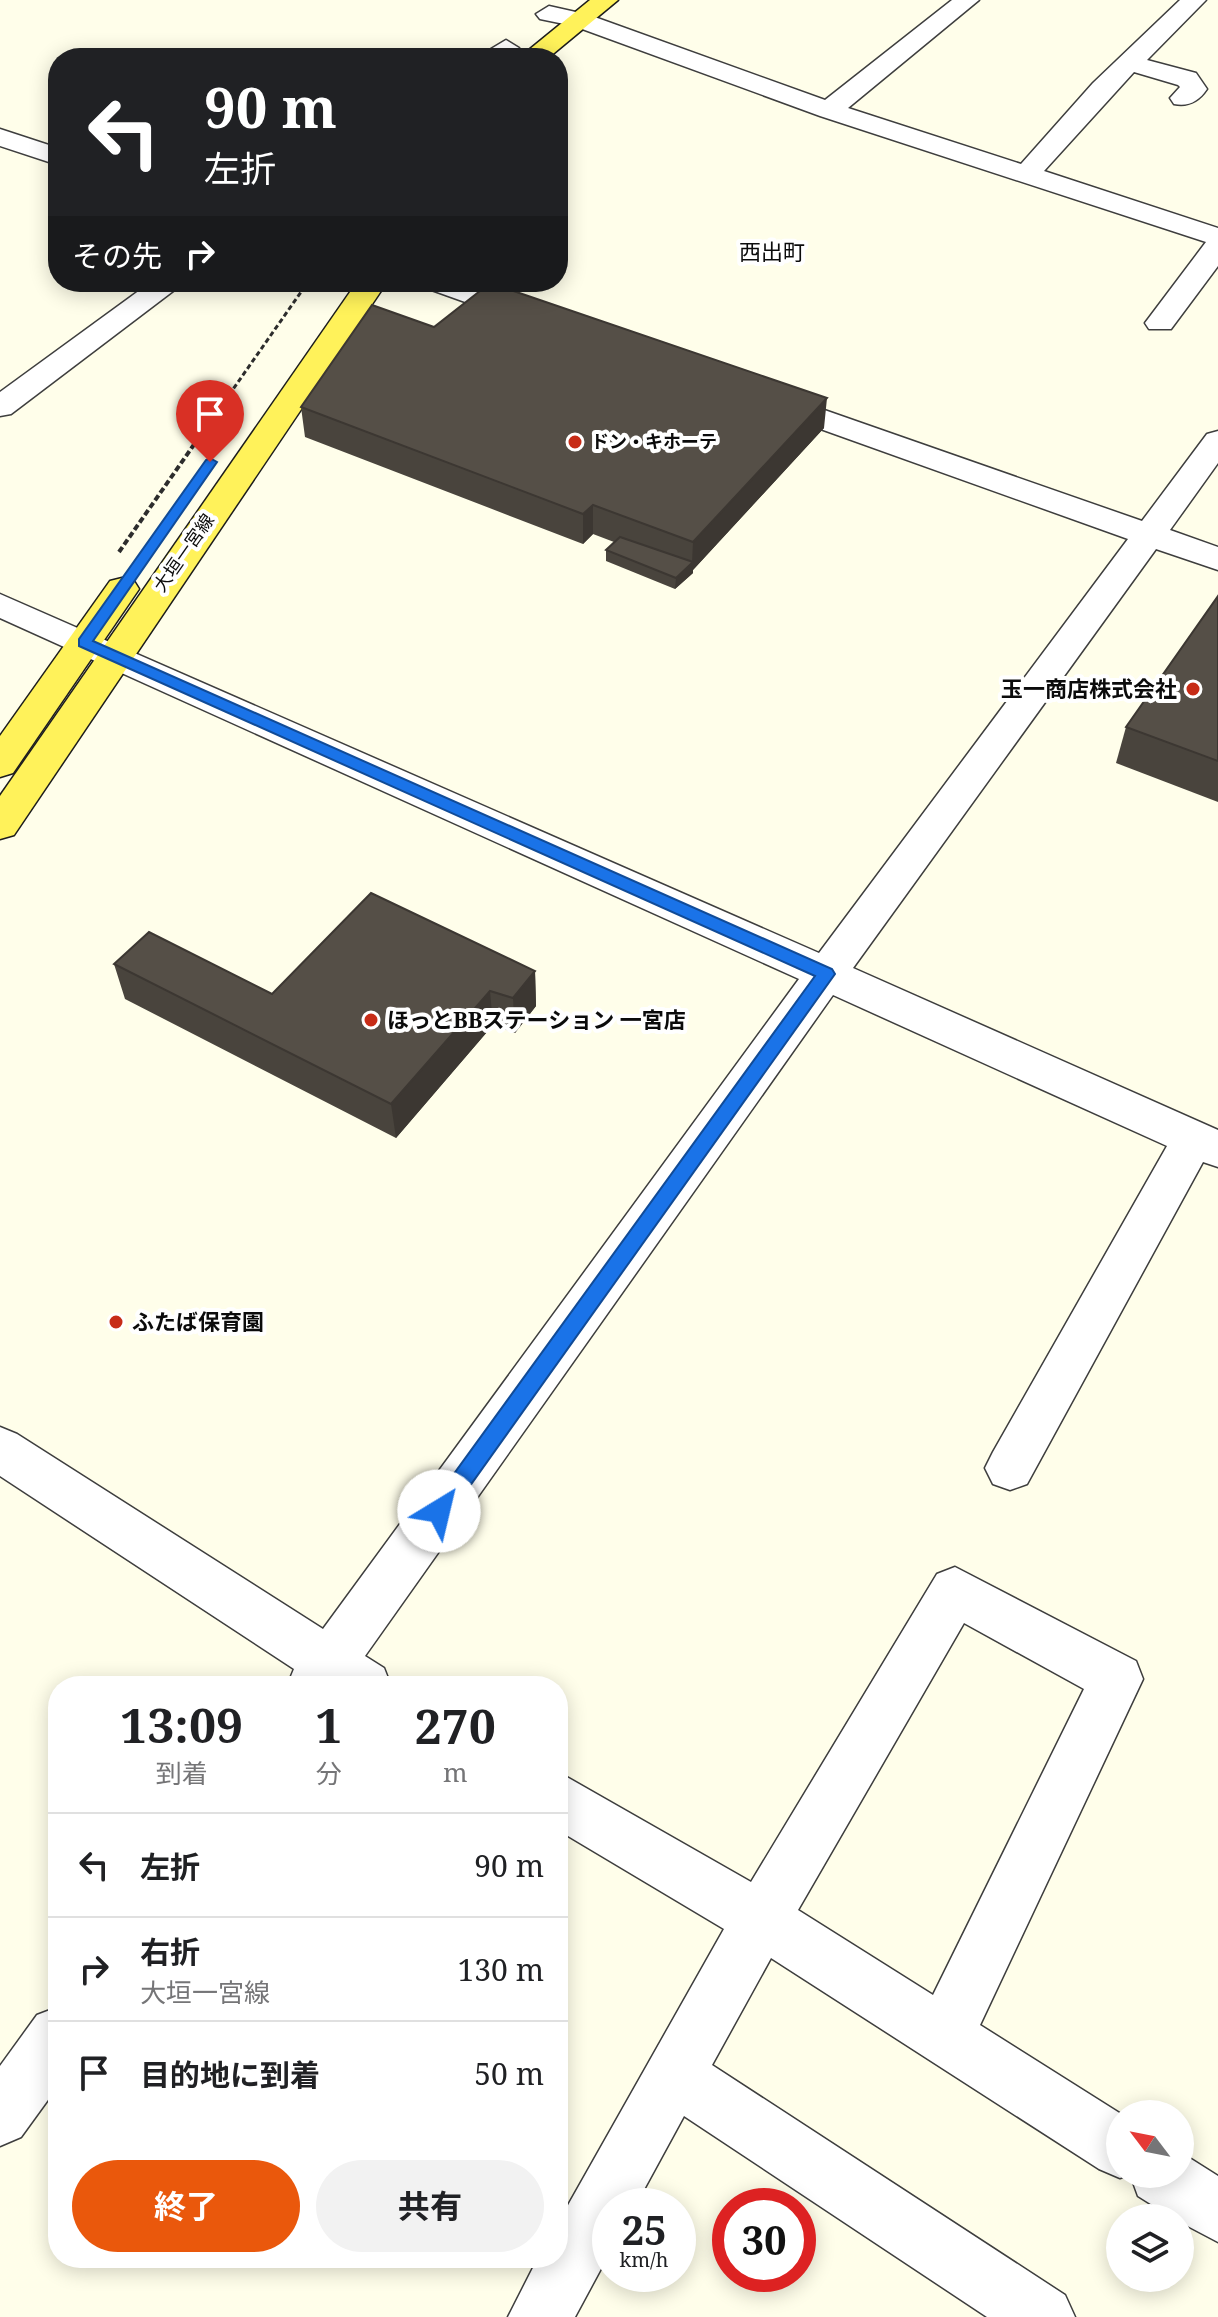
<!DOCTYPE html>
<html lang="ja">
<meta charset="utf-8">
<style>
:root{--surface:#fff;--page:#f2f2f2;--text:#202124;--muted:#757577;--line:#e0e0e0;--accent:#ea580c}
body{margin:0;font-family:"Noto Serif","Noto Sans JP",serif;background:var(--page);color:var(--text);height:100vh;display:flex;flex-direction:column;font-size:30px;white-space:nowrap}
*{box-sizing:border-box;margin:0}
p{font-size:26px;color:var(--muted)}
.icon{flex:none;width:44px;height:44px;fill:none;stroke:currentColor;stroke-width:2;stroke-linecap:round;stroke-linejoin:round}
.map{position:relative;flex:1;overflow:hidden}
.details{position:absolute;left:48px;top:1676px;width:520px;height:592px;display:flex;flex-direction:column;background:var(--surface);border-radius:32px;box-shadow:0 4px 20px #0003}
.details>*{flex:none}
.guide{position:absolute;left:48px;top:48px;width:520px;height:244px;border-radius:32px;box-shadow:0 4px 20px #0003;background:#202124;color:#fff;overflow:hidden}
.needle{width:52px;rotate:302deg}
.controls{position:absolute;left:1106px;top:2100px;display:grid;gap:16px}
.controls a{display:grid;place-items:center;width:88px;height:88px;border-radius:50%;background:var(--surface);box-shadow:0 4px 20px #0003;font-size:40px}
.speed{position:absolute;left:592px;top:2188px;display:flex;gap:16px;font-size:40px;font-weight:700;text-align:center}
.speed>*{display:grid;place-content:center;width:104px;height:104px;border-radius:50%;background:var(--surface);box-shadow:0 4px 20px #0003;line-height:1}
.speed small{font-size:20px;font-weight:400}
.speed .limit{border:12px solid #d22;background:#fff;color:#111}
.pin{position:absolute;display:grid;place-items:center;width:68px;height:68px;color:#fff;margin:-82px -34px;border-radius:50% 50% 50% 0;rotate:-45deg;box-shadow:0 0 8px #0007}
.pin .icon{rotate:45deg}
.me{position:absolute;width:88px;margin:-44px;rotate:36deg;stroke-linejoin:round;filter:drop-shadow(0 0 6px #0008)}
.turn{display:flex;align-items:center;gap:28px;height:168px;padding:0 24px;font-size:36px}
.turn .icon{width:104px;height:104px;stroke-width:2.5}
.turn b{display:block;font-size:56px;line-height:68px}
.then{display:flex;align-items:center;height:76px;padding:0 24px;background:#0003;gap:16px;font-size:30px}
.eta{display:flex;justify-content:space-evenly;align-items:center;height:136px;text-align:center}
.eta b{font-size:48px;font-weight:700;line-height:56px}
.action{display:flex;gap:16px;margin-top:auto;padding:16px 24px}
.action a{flex:1;height:92px;border-radius:48px;background:var(--accent);color:#fff;font-size:32px;font-weight:700;line-height:92px;text-align:center}
.action a+a{background:var(--page);color:var(--text)}
ul{padding:0;list-style:none}
li{display:flex;align-items:center;gap:24px;height:104px;padding:0 24px;border-top:2px solid var(--line)}
li div{flex:1}
li b{display:block;font-size:30px}
li em{font-style:normal}
.map>svg:first-child{display:block}
.lines{fill:none;stroke-linecap:round;stroke-linejoin:round}
.minor-casing{stroke:#3e3e3e;stroke-width:3}
.primary-casing{stroke:#1c1c1c;stroke-width:3}
.path-far1{stroke:#2d2d2d;stroke-width:3;stroke-dasharray:5 3;stroke-linecap:butt}
.path{stroke:#2d2d2d;stroke-width:4;stroke-dasharray:6 3;stroke-linecap:butt}
.minor{fill:#fff;fill-rule:evenodd}
.primary{fill:#fff25a;fill-rule:evenodd}
.wall{fill:#49443d}
.shaded-wall{fill:#3c3732}
.building{fill:#554f47;stroke:#3c3732;stroke-width:2}
.route{fill:#1a73e8;stroke:#114b97;stroke-width:2}
.poi-dot{fill:#c72c17;stroke:#fff;stroke-width:3}
.labels{text-anchor:middle;stroke-width:8;stroke-linejoin:round;paint-order:stroke}
.far-poi-label{font-size:18px;font-weight:bold;fill:#0b0b0b;stroke:#fff;text-anchor:start}
.far-street-label{font-size:18px;fill:#0b0b0b;stroke:#fff}
.far-quarter-label{font-size:22px;fill:#0b0b0b;stroke:#fff}
.poi-label{font-size:22px;font-weight:bold;fill:#0b0b0b;stroke:#fff;text-anchor:start}
</style>
<div class="map">
<svg width="1218" height="2317" viewBox="0 0 1218 2317">
<rect width="100%" height="100%" fill="#fffeea"/>
<g class="lines">
<defs>
<g id="minor">
<path d="M952,0H979L848,108L1021,164L1093,83L1180,0H1206L1147,60L1196,73L1207,89C1199,101 1189,107 1174,104L1170,98L1180,87L1178,85L1134,72L1044,171L1218,228V266L1171,329H1149L1145,323L1206,242L820,116L574,26L540,19L536,14L549,6L589,15L825,100Z"/>
<path d="M506,40L519,48C509,62 492,58 476,58Z"/>
<polygon points="0,129 58,148 58,165 0,146"/>
<polygon points="151,282 185,282 11,414 0,416 0,392"/>
<polygon points="421,282 464,282 543,310 547,316 543,322 521,322 426,288"/>
<polygon points="770,391 1142,521 1207,434 1218,431 1218,463 1170,530 1218,547 1218,570 1156,549 853,968 1218,1130 1218,1167 1203,1162 1027,1484 1010,1490 993,1484 985,1468 993,1452 1167,1146 833,995 365,1656 384,1668 391,1686 287,1686 294,1669 0,1476 0,1427 17,1434 323,1629 799,979 0,618 0,594 819,953 1128,539 759,407 754,400 759,393"/>
<path d="M955,1567L1136,1661L1143,1679L980,2025L1121,2114L1120,2174H1180V2152L1218,2176V2242L1180,2222V2218H1173L1138,2196L1130,2174L1120,2178L1099,2169L771,1958L712,2065L1065,2295L1075,2317H987L684,2116L635,2206H610V2252L575,2317H508L538,2258H558V2223L724,1929L558,1830V1772L751,1882L937,1574ZM964,1623L1084,1689L933,1995L798,1910Z"/>
<polygon points="58,2007 58,2086 21,2137 0,2146 0,2066 37,2015"/>
</g>
<g id="primary">
<polygon points="590,0 618,0 548,58 519,58"/>
<polygon points="357,282 387,282 14,835 0,839 0,796"/>
<polygon points="122,578 134,581 139,589 13,773 0,777 0,736 110,581"/>
</g>
</defs>
<use href="#minor" class="minor-casing"/>
<use href="#primary" class="primary-casing"/>
<polyline class="path-far1" points="229,395 308,282"/>
<polyline class="path" points="119,552 230,393"/>
<use href="#minor" class="minor"/>
<use href="#primary" class="primary"/>
</g>
<g class="wall">
<polygon points="434,327 824,428 693,570 693,573 675,589 606,561 606,550 614,542 593,534 583,544 305,437 301,407"/>
<polygon points="1218,596 1218,802 1116,763 1126,727"/>
<polygon points="114,964 272,994 535,971 536,1006 515,1033 493,1025 396,1138 125,999"/>
</g>
<g class="shaded-wall">
<polygon points="827,398 824,428 693,570 693,573 675,589 676,578 692,563 693,542"/>
<polygon points="593,505 593,534 583,544 583,514"/>
<polygon points="535,971 536,1006 515,1033 513,998"/>
<polygon points="490,991 493,1025 396,1138 391,1104"/>
</g>
<g class="building">
<polygon points="490,283 827,398 693,542 593,505 583,514 301,407 372,305 434,327"/>
<polygon points="620,537 693,562 676,578 606,550"/>
<polygon points="1218,596 1218,761 1126,727"/>
<polygon points="371,893 535,971 513,998 490,991 391,1104 114,964 149,932 272,994"/>
</g>
<polygon class="route" points="210,458 217,462 93,641 832,969 835,974 447,1518 439,1520 432,1518 429,1511 432,1504 815,976 79,646 79,639 206,460"/>
<g class="poi-dot">
<circle cx="575" cy="442" r="8"/>
<circle cx="1193" cy="689" r="8"/>
<circle cx="371" cy="1020" r="8"/>
<circle cx="116" cy="1322" r="8"/>
</g>
<g class="labels">
<g class="far-poi-label">
<text x="591" y="448">ドン・キホーテ</text>
</g>
<g class="far-street-label">
<text transform="translate(184 553) rotate(-55)" y="6">大垣一宮線</text>
</g>
<g class="far-quarter-label">
<text x="772" y="260">西出町</text>
</g>
<g class="poi-label">
<text x="1177" y="697" text-anchor="end">玉一商店株式会社</text>
<text x="387" y="1028">ほっとBBステーション 一宮店</text>
<text x="132" y="1330">ふたば保育園</text>
</g>
</g>
</svg>
<div class="controls">
<a><svg class="needle" viewBox="-14 -14 28 28"><path d="M0-13l5 13h-10z" fill="#e53935"/><path d="M0 13l5-13h-10z" fill="#757577"/></svg></a>
<a><svg class="icon" aria-label="layers" viewBox="0 0 24 24"><path d="M12 4l9 5-9 5-9-5zM3 14l9 5 9-5"/></svg></a>
</div>
<div class="speed"><div>25<small>km/h</small></div><div class="limit">30</div></div>
<div class="pin" style="left:210px;top:462px;background:#d93025"><svg class="icon" aria-label="arrive" viewBox="0 0 24 24"><path d="M6 21V4h12l-3 4 3 4H6"/></svg></div>
<svg class="me" style="left:439px;top:1511px" viewBox="-20 -20 40 40"><circle r="19" fill="#fff"/><path d="M0-13L10 11 0 6-10 11z" fill="#1a73e8"/></svg>
<div class="guide">
<div class="turn"><svg class="icon" aria-label="left" viewBox="0 0 24 24"><path d="M17 20v-9H6M10 6l-5 5 5 5"/></svg><div><b>90 m</b>左折</div></div>
<div class="then">その先<svg class="icon" aria-label="right" viewBox="0 0 24 24"><path d="M7 20v-9h11M14 6l5 5-5 5"/></svg></div>
</div>
<section class="details">
<div class="eta">
<div><b>13:09</b><p>到着</p></div>
<div><b>1</b><p>分</p></div>
<div><b>270</b><p>m</p></div>
</div>
<ul>
<li><svg class="icon" aria-label="left" viewBox="0 0 24 24"><path d="M17 20v-9H6M10 6l-5 5 5 5"/></svg><div><b>左折</b></div><em>90 m</em></li>
<li><svg class="icon" aria-label="right" viewBox="0 0 24 24"><path d="M7 20v-9h11M14 6l5 5-5 5"/></svg><div><b>右折</b><p>大垣一宮線</p></div><em>130 m</em></li>
<li><svg class="icon" aria-label="arrive" viewBox="0 0 24 24"><path d="M6 21V4h12l-3 4 3 4H6"/></svg><div><b>目的地に到着</b></div><em>50 m</em></li>
</ul>
<div class="action"><a>終了</a><a>共有</a></div>
</section>
</div>
